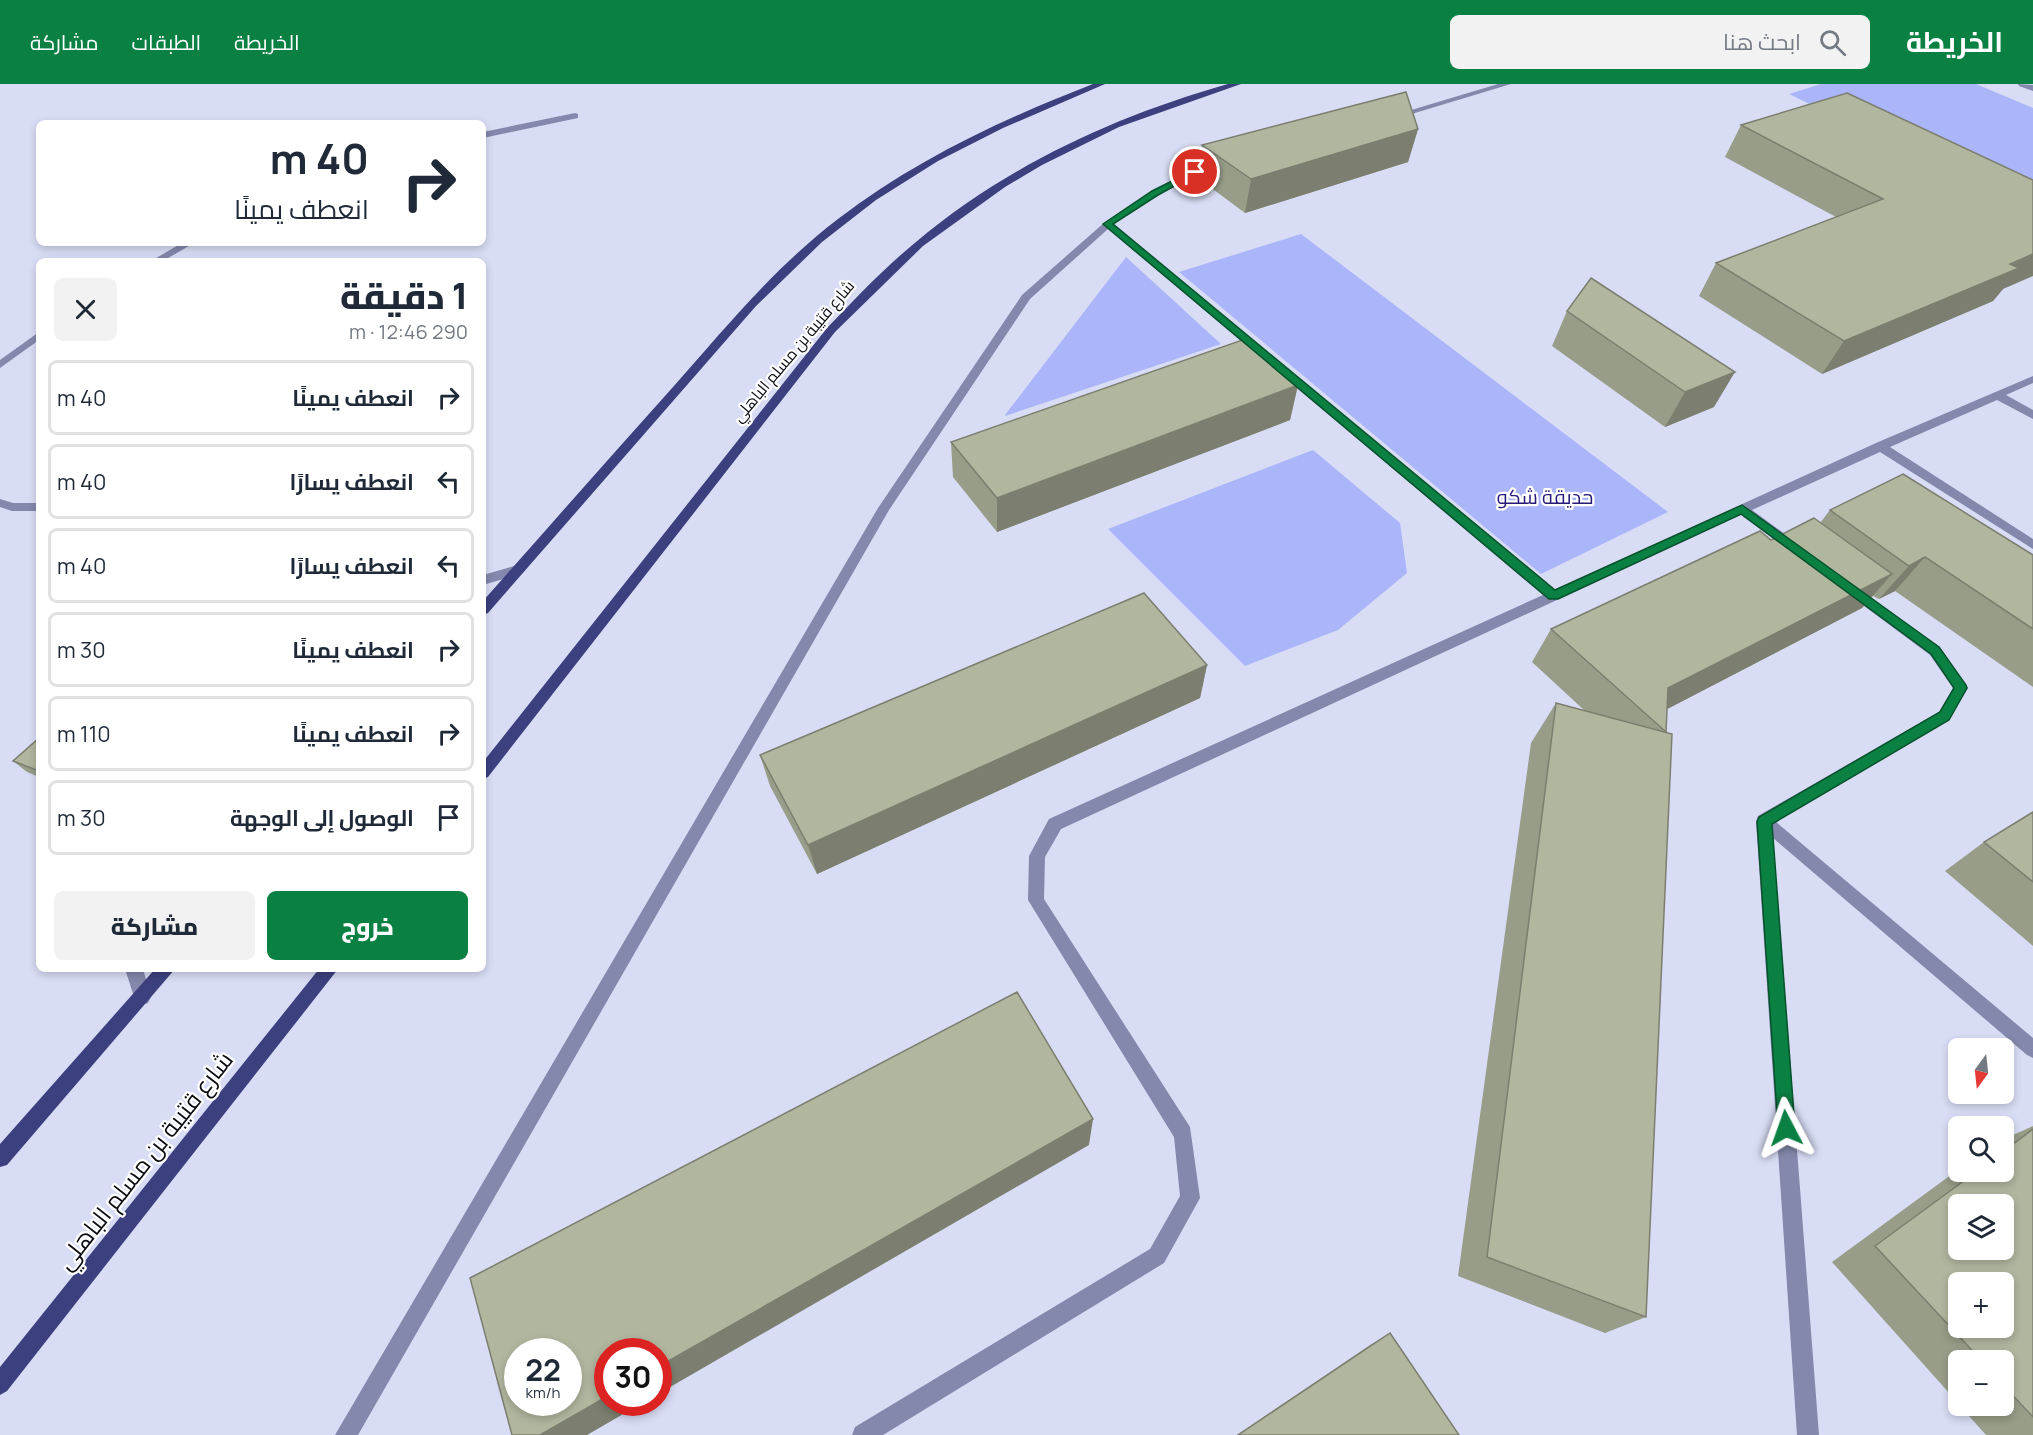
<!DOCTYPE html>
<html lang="ar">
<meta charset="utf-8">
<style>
:root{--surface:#fff;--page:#f2f2f3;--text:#1f2937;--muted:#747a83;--line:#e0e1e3;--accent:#0b8043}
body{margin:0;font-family:Manrope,Cairo,sans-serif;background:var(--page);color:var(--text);direction:rtl;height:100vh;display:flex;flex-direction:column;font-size:22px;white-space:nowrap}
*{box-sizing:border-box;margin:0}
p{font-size:20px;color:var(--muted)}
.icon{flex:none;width:33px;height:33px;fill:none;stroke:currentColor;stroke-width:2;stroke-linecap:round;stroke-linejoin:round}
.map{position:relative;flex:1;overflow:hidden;direction:ltr}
.side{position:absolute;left:36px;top:174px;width:450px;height:714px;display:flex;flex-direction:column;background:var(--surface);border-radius:9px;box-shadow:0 3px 9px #0003;direction:rtl}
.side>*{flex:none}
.hud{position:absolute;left:36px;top:36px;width:450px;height:126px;border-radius:9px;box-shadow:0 3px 9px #0003;direction:rtl;background:#fff;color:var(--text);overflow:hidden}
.needle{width:39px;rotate:195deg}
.buttons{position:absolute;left:1948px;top:954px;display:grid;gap:12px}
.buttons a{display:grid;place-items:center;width:66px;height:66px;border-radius:9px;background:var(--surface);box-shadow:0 3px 9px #0003;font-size:30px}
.speed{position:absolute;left:504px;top:1254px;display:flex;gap:12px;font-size:30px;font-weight:700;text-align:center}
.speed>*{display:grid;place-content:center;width:78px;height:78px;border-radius:50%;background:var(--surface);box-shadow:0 3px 9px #0003;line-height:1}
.speed small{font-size:15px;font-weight:400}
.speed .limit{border:9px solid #d22;background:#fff;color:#111}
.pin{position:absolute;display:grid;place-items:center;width:51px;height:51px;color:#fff;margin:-26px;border:3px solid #fff;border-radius:50%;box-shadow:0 2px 6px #0007}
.me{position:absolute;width:66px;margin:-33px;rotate:356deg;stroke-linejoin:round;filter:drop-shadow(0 0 4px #0008)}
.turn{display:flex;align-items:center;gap:21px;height:126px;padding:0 18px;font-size:27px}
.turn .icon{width:78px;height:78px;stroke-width:2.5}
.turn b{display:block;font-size:42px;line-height:51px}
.round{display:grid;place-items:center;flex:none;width:63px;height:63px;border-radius:9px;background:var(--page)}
.overview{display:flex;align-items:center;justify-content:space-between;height:102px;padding:0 18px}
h1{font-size:36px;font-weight:800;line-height:45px}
.cta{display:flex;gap:12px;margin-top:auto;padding:12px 18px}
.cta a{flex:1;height:69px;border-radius:9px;background:var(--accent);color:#fff;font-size:24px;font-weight:800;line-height:69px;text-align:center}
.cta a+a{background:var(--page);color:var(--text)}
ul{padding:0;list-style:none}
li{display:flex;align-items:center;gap:18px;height:75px;margin:0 12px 9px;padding:0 6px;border:3px solid var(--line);border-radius:9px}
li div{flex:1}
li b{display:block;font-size:22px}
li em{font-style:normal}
header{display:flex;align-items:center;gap:36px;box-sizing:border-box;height:84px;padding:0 30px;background:var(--accent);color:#fff}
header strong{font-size:28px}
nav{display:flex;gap:33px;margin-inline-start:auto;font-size:21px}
.search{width:420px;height:54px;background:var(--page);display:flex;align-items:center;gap:15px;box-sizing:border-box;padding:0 21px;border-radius:9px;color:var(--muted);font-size:22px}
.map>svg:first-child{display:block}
.green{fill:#abb5f9}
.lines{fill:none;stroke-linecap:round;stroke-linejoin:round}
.minor{fill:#8388ac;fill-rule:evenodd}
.major{fill:#3c407e;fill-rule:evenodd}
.wall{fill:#989d89}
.shaded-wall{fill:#7c7f6f}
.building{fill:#b1b69f;stroke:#7c7f6f;stroke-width:1.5;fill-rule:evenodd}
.route{fill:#0b8043;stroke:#07532c;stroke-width:1.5}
.labels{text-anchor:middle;stroke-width:4.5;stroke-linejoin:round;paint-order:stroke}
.far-street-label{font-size:16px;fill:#0a0c13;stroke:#fff}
.park-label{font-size:20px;fill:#251b7a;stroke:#fff}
.near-street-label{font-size:24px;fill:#0a0c13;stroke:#fff}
</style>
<header>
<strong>الخريطة</strong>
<div class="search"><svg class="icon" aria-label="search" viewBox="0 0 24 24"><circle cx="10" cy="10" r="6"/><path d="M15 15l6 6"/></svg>ابحث هنا</div>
<nav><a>الخريطة</a><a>الطبقات</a><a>مشاركة</a></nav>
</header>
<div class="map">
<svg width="2033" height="1351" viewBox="0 0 2033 1351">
<rect width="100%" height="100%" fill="#d8ddf5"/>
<g class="green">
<polygon points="1821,0 1976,0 2033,24 2033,128 1789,10"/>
<polygon points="1301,150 1668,428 1541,490 1179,188"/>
<polygon points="1126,173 1221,260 1005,332 1005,331"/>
<polygon points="1313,366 1400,439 1407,489 1338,546 1245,582 1108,445"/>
</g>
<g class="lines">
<g class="minor">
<polygon points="1498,0 1511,0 1395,35 1388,33"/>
<polygon points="2018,0 2033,1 2033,7 2019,2"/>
<polygon points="575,29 578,30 578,34 483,54 483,48"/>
<path d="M1219,79L1222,80V84C1182,94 1149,117 1114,140L1554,506L1876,359L2033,292V299L2006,311L2033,326V335L1997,316L1890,363L2033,455V465L1880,368L1752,426L1800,461L1801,464L1800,467H1790L1741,431L1061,745L1045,773L1044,815L1190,1043L1200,1114L1164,1179L883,1351H852L855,1343L1150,1165L1180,1112L1174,1053L1028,816L1029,772L1049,735L1543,511L1108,145L1030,215L889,426L358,1351H335L878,424L1022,211L1105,138L1152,107L1192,86Z"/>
<polygon points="182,159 194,159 163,177 151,177"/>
<polygon points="39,248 39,256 0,284 0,276"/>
<polygon points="0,415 13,419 39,419 39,427 12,427 0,423"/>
<polygon points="518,481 525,486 523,489 483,501 483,491"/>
<polygon points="1853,502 1940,563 1968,604 1949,636 1776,738 2033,954 2033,974 2027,971 1773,754 1819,1351 1797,1351 1756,737 1758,732 1939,628 1953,604 1930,571 1848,510 1846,507"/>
<polygon points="125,885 143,885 151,913 148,919 142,921 136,919"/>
</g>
<g class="major">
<path d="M1093,0H1105L1003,44L938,77L876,116L822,158L756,222L488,529L483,531V517C546,446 609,374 673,303C725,244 775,183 838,135C915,76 1003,35 1093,0Z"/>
<path d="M1228,0H1241L1119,43L1042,81L1005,103L923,162L835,248L488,693L483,695V678L827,244C856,214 884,184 916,158C1006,82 1115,32 1228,0Z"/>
<polygon points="155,885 175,885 7,1081 0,1083 0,1060"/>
<polygon points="319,885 338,885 7,1307 0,1311 0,1283"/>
</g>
</g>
<g class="wall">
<polygon points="1847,9 2003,205 1993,217 1822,290 1699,212 1716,179 1836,133 1725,73 1741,41"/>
<polygon points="1418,45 1408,78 1245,129 1198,94 1202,61"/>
<polygon points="1567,227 1714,323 1665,343 1552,262"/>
<polygon points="1298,301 1290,336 997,448 953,393 951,358"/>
<polygon points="1830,426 2033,471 2033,603 1895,507 1879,515 1873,512 1862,524 1667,625 1646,1233 1605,1249 1458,1192 1531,659 1556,619 1585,627 1532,578 1551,545 1771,456 1820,439"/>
<polygon points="1207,581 1200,614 817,790 770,702 760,671"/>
<polygon points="39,654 39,693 27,688 13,677"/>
<polygon points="2033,728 2033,862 1945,787 1984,758"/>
<polygon points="2033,1042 2033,1351 1986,1351 1960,1322 2004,1322 2004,1276 1959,1276 1959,1320 1832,1178 1959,1085 1959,1088 2004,1088 2004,1055"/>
<polygon points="1390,1249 1459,1351 1237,1351 1370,1261"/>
</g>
<g class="shaded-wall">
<polygon points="1418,45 1408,78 1245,129 1251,95"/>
<polygon points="2033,170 2033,192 2003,205 1993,217 1822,290 1844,257"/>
<polygon points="1735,288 1714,323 1665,343 1685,308"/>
<polygon points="1298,301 1290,336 997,448 997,414"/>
<polygon points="1925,473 1895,507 1879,515 1909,482"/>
<polygon points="1892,490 1862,524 1650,634 1668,604"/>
<polygon points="1207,581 1200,614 817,790 808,761"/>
<polygon points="1093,1035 1089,1061 658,1310 658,1283"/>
<polygon points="608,1312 608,1318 644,1318 587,1351 540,1351"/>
</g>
<g class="building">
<polygon points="1406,8 1418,45 1251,95 1202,61"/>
<polygon points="1847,9 2033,96 2033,170 2010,180 2019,184 1844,257 1716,179 1883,115 1741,41"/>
<polygon points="1591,194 1735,288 1685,308 1567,227"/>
<polygon points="1245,255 1298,301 997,414 951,358"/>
<polygon points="1903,390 2033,471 2033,545 1925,473 1909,482 1830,426"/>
<polygon points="1814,434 1892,490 1668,604 1666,648 1551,545 1760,447 1771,456"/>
<polygon points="1144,509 1207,581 808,761 760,671"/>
<polygon points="1556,619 1672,650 1646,1233 1487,1173"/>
<polygon points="39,654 39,687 13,677"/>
<polygon points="2033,728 2033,798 1984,758"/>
<path d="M1017,908L1093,1035L658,1283V1268H608V1312L540,1351H512L470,1194ZM518,1268H568V1318H518Z"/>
<path d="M2033,1045V1333L2004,1302V1276H1981L1875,1162L1976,1088H2004V1067ZM1959,1120H2004V1166H1959ZM1959,1198H2004V1244H1959Z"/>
<polygon points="1390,1249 1459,1351 1238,1351"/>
</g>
<polygon class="route" points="1192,87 1200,88 1158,111 1113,140 1555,506 1742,421 1939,563 1966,601 1967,604 1949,636 1772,740 1795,1044 1792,1050 1786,1053 1780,1050 1778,1044 1757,738 1759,733 1940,628 1954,604 1931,570 1741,430 1558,515 1549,515 1103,140 1152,107"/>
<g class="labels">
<g class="far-street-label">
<text transform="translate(793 267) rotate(-50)" y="6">شارع قتيبة بن مسلم الباهلي</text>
</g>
<g class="park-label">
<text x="1545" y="420">حديقة شكو</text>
</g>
<g class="near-street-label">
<text transform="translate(145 1077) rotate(-52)" y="8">شارع قتيبة بن مسلم الباهلي</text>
</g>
</g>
</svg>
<div class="buttons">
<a><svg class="needle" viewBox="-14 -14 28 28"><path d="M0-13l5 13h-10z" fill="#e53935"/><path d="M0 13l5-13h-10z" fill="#747a83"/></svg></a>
<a><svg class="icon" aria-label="search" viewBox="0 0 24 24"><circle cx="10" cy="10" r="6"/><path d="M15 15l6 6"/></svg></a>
<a><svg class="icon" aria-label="layers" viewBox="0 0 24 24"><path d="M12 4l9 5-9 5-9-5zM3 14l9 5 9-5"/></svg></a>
<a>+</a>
<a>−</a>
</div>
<div class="speed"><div>22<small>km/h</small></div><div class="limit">30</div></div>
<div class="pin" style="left:1195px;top:88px;background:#d93025"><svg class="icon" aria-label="arrive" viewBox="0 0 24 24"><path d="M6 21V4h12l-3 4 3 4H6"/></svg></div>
<svg class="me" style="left:1786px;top:1044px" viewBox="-20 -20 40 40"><path d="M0-17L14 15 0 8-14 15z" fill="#0b8043" stroke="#fff" stroke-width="4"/></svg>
<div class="hud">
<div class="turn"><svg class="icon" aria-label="right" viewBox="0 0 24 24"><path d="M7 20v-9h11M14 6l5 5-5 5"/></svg><div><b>40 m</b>انعطف يمينًا</div></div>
</div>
<section class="side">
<div class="overview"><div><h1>1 دقيقة</h1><p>290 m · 12:46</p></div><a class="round"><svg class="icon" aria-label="close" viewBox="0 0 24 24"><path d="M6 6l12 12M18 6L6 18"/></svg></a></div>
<ul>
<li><svg class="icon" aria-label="right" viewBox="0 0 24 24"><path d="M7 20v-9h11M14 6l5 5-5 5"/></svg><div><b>انعطف يمينًا</b></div><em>40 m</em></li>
<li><svg class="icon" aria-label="left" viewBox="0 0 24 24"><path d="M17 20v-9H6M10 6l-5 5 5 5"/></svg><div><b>انعطف يسارًا</b></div><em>40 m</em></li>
<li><svg class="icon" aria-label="left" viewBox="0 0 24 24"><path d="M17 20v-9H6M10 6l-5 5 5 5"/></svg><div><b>انعطف يسارًا</b></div><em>40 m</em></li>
<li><svg class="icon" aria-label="right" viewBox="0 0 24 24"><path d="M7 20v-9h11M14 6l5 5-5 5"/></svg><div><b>انعطف يمينًا</b></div><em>30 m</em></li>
<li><svg class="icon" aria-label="right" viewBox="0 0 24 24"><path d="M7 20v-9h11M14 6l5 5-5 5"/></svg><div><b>انعطف يمينًا</b></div><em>110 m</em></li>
<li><svg class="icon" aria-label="arrive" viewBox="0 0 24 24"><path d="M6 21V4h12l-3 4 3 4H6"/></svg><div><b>الوصول إلى الوجهة</b></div><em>30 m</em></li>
</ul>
<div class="cta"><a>خروج</a><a>مشاركة</a></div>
</section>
</div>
